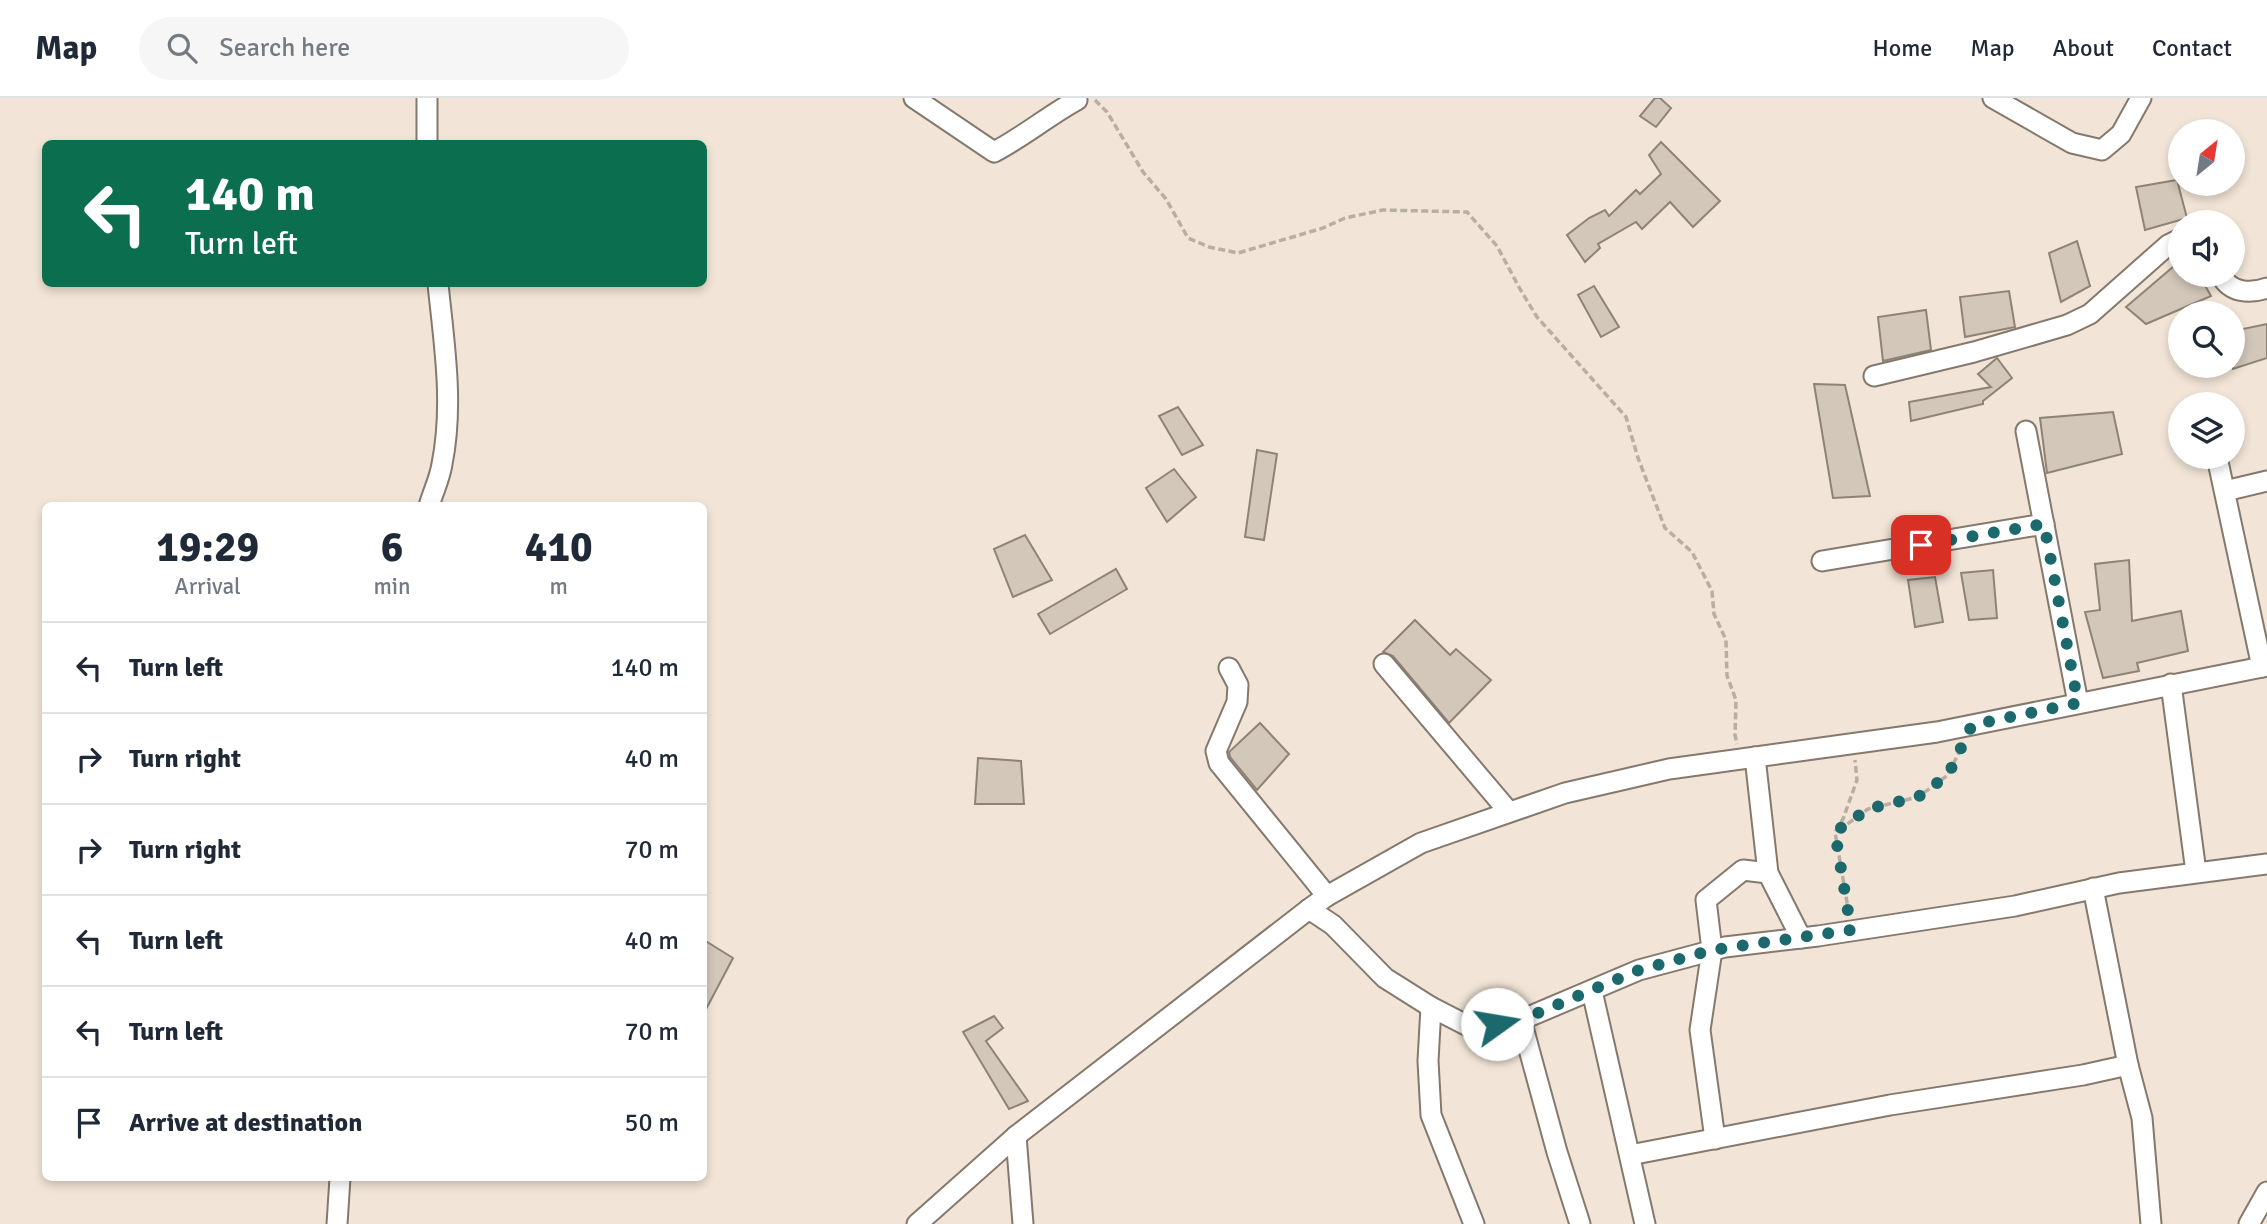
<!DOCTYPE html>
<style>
:root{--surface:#fff;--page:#f6f6f7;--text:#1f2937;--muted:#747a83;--line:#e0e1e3}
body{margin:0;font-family:Signika,sans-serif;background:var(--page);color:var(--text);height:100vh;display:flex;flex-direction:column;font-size:26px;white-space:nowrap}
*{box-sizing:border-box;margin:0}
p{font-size:23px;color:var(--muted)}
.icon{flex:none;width:38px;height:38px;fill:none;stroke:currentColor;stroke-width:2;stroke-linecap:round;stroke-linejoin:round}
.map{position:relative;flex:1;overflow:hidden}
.side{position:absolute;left:42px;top:404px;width:665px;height:679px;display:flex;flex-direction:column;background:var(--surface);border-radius:10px;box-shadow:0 4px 10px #0003}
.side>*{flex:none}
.guide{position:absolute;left:42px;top:42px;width:665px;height:147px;border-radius:10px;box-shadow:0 4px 10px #0003;background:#0b6e4f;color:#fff;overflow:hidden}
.needle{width:46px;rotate:30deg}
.buttons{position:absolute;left:2168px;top:21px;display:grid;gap:14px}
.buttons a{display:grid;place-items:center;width:77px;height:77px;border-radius:50%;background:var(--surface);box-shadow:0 4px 10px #0003;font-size:35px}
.pin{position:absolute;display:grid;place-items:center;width:60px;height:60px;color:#fff;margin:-30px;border-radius:14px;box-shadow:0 4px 10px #0006}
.me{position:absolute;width:77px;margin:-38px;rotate:77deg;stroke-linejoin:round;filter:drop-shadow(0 0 5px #0008)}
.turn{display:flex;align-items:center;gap:24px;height:147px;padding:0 28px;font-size:32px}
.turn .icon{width:91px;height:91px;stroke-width:2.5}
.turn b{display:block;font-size:49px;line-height:60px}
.eta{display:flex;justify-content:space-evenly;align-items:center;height:119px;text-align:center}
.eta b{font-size:42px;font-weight:700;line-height:49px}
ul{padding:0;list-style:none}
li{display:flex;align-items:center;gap:21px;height:91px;padding:0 28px;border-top:2px solid var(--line)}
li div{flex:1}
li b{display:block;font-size:26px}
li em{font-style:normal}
header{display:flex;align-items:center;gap:42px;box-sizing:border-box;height:98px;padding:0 35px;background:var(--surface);border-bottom:2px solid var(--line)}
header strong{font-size:33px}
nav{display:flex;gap:38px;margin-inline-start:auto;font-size:24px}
.search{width:490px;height:63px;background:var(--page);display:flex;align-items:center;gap:18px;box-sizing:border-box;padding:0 24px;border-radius:38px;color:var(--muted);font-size:26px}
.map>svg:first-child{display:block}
.building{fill:#d2c7b9;stroke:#8e8476;stroke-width:2}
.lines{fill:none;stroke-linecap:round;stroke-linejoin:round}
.street-casing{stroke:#84796c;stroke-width:23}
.path{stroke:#b9aea3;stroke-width:3.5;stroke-dasharray:7 3.5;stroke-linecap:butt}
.street{stroke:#fff;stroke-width:19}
.route{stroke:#1b686d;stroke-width:12;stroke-dasharray:0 21.6}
</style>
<header>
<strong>Map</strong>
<div class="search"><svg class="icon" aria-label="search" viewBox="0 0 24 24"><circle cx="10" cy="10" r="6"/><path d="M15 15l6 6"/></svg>Search here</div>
<nav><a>Home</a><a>Map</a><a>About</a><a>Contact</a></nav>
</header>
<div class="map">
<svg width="2267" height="1126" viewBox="0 0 2267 1126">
<rect width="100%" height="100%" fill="#f2e5d7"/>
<g class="building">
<polygon points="1655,0 1660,0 1671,10 1656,29 1640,18"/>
<polygon points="1661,44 1720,103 1693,129 1670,104 1642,131 1636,124 1598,146 1600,150 1585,164 1567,137 1589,120 1605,112 1609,118 1636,92 1640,96 1661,76 1649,57"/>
<polygon points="2177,82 2187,120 2145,132 2136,89"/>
<polygon points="2077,143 2090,188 2061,204 2049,155"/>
<polygon points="2180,163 2180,177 2199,177 2211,198 2146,226 2126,209"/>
<polygon points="1594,188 1619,229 1601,239 1578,197"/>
<polygon points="2009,193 2015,229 1965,239 1960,199"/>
<polygon points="1926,212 1931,252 1883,263 1878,219"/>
<polygon points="2267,226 2267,260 2233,271 2233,233"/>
<polygon points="1997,260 2012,280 1983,303 1983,306 1911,323 1909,304 1991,289 1978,276"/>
<polygon points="1814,286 1845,287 1870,398 1833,400"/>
<polygon points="1178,309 1203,347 1182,357 1159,318"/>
<polygon points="2113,314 2122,356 2047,375 2040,320"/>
<polygon points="1257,352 1277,356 1264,442 1245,439"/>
<polygon points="1174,371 1196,399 1167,424 1146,390"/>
<polygon points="1025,437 1052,482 1013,499 994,451"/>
<polygon points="2129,462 2132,523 2181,513 2188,553 2137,565 2139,573 2103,580 2085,514 2100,512 2095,466"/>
<polygon points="1116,471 1127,491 1050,536 1038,516"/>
<polygon points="1993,472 1997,520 1969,522 1961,475"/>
<polygon points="1935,479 1943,524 1915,529 1908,482"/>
<polygon points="1415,522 1450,557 1456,551 1491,582 1449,625 1393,558 1383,554"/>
<polygon points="1260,625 1289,656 1257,692 1230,659 1229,654"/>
<polygon points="978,660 1021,663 1024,706 975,706"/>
<polygon points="704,842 733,860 704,915"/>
<polygon points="994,918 1003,930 986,943 1028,1003 1009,1011 963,934"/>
</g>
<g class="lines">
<defs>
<g id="street">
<polyline points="427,0 427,46"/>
<path d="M914,0L994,54C1023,39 1048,18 1077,2"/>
<polyline points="1993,0 2072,45 2102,52 2121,36 2141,0"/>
<path d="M2221,177C2230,195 2250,196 2267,190"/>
<polyline points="1874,278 1974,254 2067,227 2090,216 2168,147 2180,141"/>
<polyline points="2026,333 2078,605"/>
<polyline points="2217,359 2262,569"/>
<polyline points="2225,393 2267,383"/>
<path d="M429,408C433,394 440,380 442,366C454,306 444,245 438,186"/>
<polyline points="1822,463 2044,426"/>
<polyline points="1384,566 1509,714"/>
<polyline points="1229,570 1238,587 1237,604 1216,653 1219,665 1327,798"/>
<polyline points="2171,586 2196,774"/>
<polyline points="1755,659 1768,775 1801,840"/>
<polyline points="2093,790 2128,967 2142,1020 2151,1126"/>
<polyline points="1309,811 1333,827 1385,880 1431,909 1472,930 1521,922 1639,872 1725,849 1818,838 2015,808 2119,785 2267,766"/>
<polyline points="1592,893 1645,1126"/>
<polyline points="1431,909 1428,963 1431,1017 1474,1126"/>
<polyline points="1521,922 1557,1054 1580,1126"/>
<polyline points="1016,1038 1023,1126"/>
<polyline points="1715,1041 1700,932 1712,852 1706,802 1743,772 1768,775"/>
<polyline points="1630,1057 1890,1007 2083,977 2128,967"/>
<polyline points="337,1126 340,1080"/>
<polyline points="917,1126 1016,1038 1309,811 1327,798 1421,745 1565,695 1669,671 1937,634 2267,568"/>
<polyline points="2249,1126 2267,1094"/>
</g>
</defs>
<use href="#street" class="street-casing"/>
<g class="path">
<polyline points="1095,2 1107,14 1143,74 1166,101 1188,140 1209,149 1238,155 1323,130 1345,120 1383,112 1467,114 1497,148 1520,191 1537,219 1626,319 1638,360 1665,430 1692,454 1712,493 1714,516 1726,542 1727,578 1736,602 1735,637 1737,646"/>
<polyline points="1839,732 1868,711 1918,699 1948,677 1962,648"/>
<polyline points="1849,816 1835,734 1843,721 1857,682 1855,662"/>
</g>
<use href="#street" class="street"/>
</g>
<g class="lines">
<polyline class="route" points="1497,926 1521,922 1639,872 1712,852 1851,832 1835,734 1868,711 1918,699 1948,677 1972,627 2078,605 2044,426 1921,447"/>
</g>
</svg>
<div class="buttons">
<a><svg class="needle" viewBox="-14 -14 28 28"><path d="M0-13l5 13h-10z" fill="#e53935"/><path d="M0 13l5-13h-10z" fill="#747a83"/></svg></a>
<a><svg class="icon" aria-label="sound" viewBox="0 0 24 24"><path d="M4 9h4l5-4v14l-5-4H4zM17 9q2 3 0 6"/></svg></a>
<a><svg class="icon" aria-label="search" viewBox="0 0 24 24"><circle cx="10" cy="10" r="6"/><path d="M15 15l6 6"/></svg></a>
<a><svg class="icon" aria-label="layers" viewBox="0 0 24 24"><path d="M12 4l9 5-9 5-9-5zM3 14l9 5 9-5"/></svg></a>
</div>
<div class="pin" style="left:1921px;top:447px;background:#d93025"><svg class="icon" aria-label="arrive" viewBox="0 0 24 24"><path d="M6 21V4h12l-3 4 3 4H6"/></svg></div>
<svg class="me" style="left:1497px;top:926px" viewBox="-20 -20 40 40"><circle r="19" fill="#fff"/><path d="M0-13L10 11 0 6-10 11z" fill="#1b686d"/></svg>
<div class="guide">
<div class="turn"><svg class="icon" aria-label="left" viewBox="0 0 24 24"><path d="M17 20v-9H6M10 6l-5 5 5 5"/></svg><div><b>140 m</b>Turn left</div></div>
</div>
<section class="side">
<div class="eta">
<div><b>19:29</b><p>Arrival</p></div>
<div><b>6</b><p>min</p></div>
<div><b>410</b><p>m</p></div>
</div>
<ul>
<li><svg class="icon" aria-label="left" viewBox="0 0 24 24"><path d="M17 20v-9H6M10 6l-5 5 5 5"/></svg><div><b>Turn left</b></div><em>140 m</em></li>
<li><svg class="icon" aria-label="right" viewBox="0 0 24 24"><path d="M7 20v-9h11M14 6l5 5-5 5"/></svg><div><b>Turn right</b></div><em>40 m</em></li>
<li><svg class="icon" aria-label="right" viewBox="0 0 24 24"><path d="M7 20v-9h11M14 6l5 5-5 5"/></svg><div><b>Turn right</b></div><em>70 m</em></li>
<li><svg class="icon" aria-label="left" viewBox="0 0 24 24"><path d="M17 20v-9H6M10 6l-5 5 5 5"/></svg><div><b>Turn left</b></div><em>40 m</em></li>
<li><svg class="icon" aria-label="left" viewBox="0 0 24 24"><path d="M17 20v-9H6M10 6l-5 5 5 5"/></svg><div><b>Turn left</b></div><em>70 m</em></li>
<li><svg class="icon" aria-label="arrive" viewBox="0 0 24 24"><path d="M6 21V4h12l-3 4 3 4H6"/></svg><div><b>Arrive at destination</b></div><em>50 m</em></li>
</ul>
</section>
</div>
